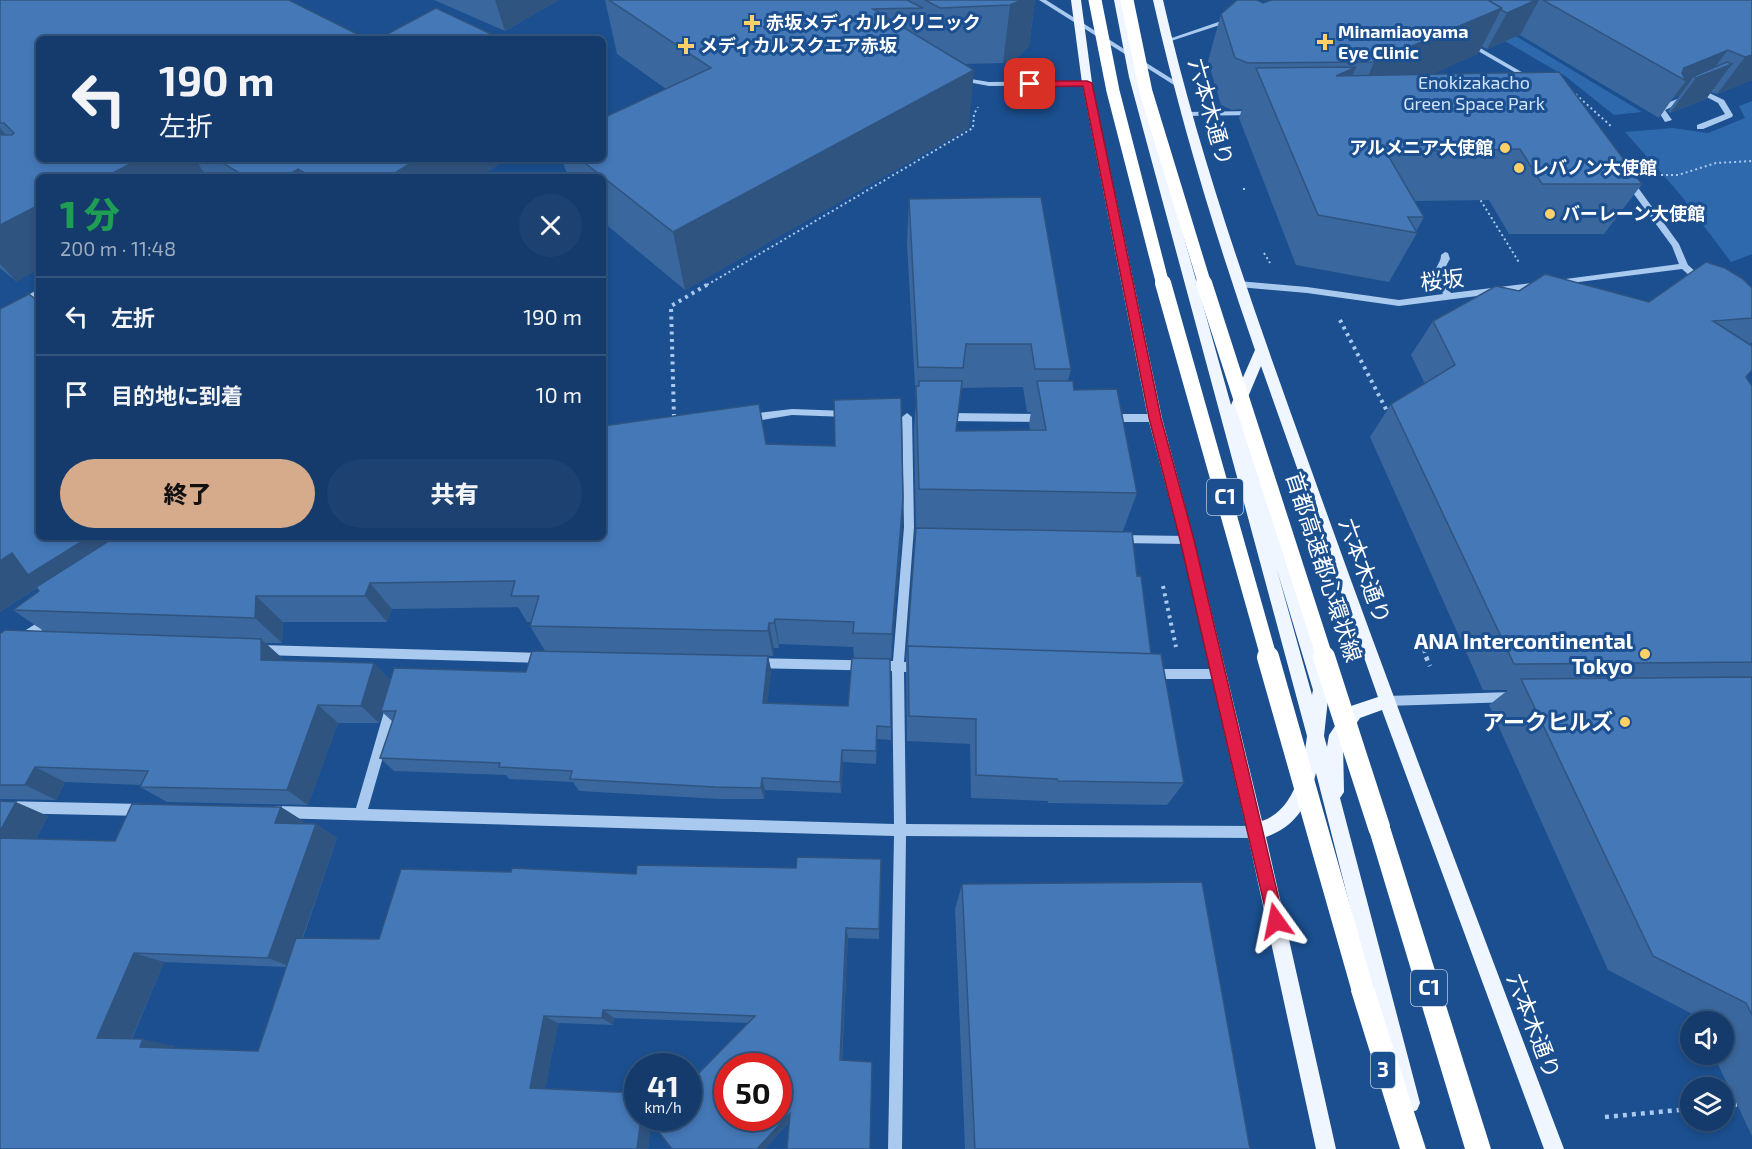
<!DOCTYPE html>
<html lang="ja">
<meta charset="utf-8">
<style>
:root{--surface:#143b6b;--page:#1d4271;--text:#f1f3f6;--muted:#9dadc1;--line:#33557e;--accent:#d6ab8b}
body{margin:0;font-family:"Exo 2","Noto Sans JP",sans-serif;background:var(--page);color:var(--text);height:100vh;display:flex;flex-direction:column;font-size:22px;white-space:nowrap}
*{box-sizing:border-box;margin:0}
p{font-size:20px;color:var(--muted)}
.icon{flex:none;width:33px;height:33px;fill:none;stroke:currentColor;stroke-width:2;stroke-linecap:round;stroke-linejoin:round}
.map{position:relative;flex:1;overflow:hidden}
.details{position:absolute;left:36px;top:174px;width:570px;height:366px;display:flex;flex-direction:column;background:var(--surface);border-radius:9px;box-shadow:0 3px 9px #0003,0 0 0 2px var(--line)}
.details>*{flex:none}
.guide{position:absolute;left:36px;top:36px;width:570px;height:126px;border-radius:9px;box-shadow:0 3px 9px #0003,0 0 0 2px var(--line);background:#143b6b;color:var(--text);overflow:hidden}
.tools{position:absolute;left:1680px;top:1011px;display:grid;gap:12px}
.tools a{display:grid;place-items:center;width:54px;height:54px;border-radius:50%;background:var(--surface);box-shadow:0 3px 9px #0003,0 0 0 2px var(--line);font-size:30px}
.speed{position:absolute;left:624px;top:1053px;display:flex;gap:12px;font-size:30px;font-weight:700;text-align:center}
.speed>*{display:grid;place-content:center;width:78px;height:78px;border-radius:50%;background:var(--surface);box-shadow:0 3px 9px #0003,0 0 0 2px var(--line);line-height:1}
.speed small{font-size:15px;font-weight:400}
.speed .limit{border:9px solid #d22;background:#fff;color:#111}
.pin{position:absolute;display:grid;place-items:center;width:51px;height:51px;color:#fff;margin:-26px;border-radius:12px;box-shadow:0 3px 9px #0006}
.me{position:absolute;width:66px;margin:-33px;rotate:348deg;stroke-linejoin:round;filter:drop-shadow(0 0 4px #0008)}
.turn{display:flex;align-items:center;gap:21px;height:126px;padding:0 24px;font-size:27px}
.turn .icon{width:78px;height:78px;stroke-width:2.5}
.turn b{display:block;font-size:42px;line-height:51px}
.round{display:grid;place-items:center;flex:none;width:63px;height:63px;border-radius:32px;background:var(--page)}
.overview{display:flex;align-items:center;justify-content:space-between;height:102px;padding:0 24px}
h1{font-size:36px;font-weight:800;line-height:45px;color:#1e9e55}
.button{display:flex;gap:12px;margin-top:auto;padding:12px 24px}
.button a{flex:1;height:69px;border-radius:36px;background:var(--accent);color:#111;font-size:24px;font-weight:800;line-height:69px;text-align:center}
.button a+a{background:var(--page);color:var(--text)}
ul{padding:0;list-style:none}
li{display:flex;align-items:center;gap:18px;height:78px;padding:0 24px;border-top:2px solid var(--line)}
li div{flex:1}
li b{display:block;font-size:22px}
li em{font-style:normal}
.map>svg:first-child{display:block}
.green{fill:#2e69ad}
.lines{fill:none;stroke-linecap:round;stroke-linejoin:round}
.path-far2{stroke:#a9c9ee;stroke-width:2;stroke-dasharray:2 3;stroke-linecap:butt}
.path-far1{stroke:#a9c9ee;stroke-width:4;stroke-dasharray:3 4.5;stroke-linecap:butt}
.path{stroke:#a9c9ee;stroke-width:4.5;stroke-dasharray:4 5;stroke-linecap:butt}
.minor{fill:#a9c9ee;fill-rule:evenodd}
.major{fill:#f0f6ff;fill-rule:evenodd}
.highway{fill:#fff;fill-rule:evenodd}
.highway-bridge-far2{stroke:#fff;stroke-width:13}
.highway-bridge-far1{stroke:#fff;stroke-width:16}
.highway-bridge{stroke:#fff;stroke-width:22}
.wall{fill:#3a679d;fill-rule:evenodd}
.shaded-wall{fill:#305480}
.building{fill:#4478b7;stroke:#305480;stroke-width:1.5;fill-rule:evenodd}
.route{fill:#e11d48;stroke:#92132f;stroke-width:1.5}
.poi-dot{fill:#ffd166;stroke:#1b4f8f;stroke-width:2}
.labels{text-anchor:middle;stroke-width:6;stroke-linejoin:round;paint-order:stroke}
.far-poi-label{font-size:18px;font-weight:bold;fill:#fff;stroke:#1b4f8f;text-anchor:start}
.far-park-label{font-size:18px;fill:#cfe3fa;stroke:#1b4f8f}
.shield{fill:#1b4f8f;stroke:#bbcadd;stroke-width:1.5}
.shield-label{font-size:21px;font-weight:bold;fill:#fff}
.street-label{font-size:22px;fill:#fff;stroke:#1b4f8f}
.poi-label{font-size:22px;font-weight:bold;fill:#fff;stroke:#1b4f8f;text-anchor:end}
</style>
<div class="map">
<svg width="1752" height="1149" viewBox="0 0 1752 1149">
<rect width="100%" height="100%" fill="#1b4f8f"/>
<g class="green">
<polygon points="1434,0 1456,0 1642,112 1614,115 1565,76"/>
<polygon points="1752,101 1752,254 1731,262 1679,193 1625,132 1673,128 1708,133 1745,118 1739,106"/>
</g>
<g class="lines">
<g class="path-far2">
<polyline points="1572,91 1612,127"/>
<polyline points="1656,175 1678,175 1716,163 1752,161"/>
<polyline points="1243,189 1247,189"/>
<polyline points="1478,196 1520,264"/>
<polyline points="1264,253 1270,263"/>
<polyline points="707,285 973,128 974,114 978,107"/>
</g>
<g class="path-far1">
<polyline points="1340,320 1389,415"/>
<polyline points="674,417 671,306 710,283"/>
<polyline points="1163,586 1176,647"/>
<polyline points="1424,650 1427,658"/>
</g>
<g class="path">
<polyline points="1426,657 1430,666"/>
<polyline points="1724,1106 1752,1103"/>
<polyline points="1605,1117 1690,1109"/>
</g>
<g class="minor">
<polygon points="1039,0 1046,0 1180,84 1174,85"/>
<polygon points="1230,18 1233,20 1232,21 1168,42 1163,41"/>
<polygon points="1468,41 1532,78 1533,79 1528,80 1466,44 1465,43"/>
<polygon points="959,77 989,82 1087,81 1090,83 1087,85 989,86 957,80 957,78"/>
<polygon points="1701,89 1724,100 1733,115 1732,117 1703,129 1697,129 1697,125 1725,114 1718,103 1701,94 1665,110 1672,120 1665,122 1657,109 1658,107"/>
<polygon points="1253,111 1257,113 1256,115 1185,116 1181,114 1185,112"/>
<polygon points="1625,178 1631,178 1679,244 1688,265 1704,279 1704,283 1698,283 1682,269 1555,285 1554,283 1558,280 1679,264 1672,246 1625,182"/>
<path d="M1445,252L1448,253L1450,259C1441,273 1443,280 1451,293L1539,282L1543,285L1539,288L1399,306L1307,293L1239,287L1235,284L1239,281L1307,287L1399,300L1443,294C1439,287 1432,279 1436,269C1438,263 1441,261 1441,255Z"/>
<polygon points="39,289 39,296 0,317 0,310"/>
<polygon points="792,409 847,411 852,414 847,417 792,415 749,422 744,418 749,414"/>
<polygon points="907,413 912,417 914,527 904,662 924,663 926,667 924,671 904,672 906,824 1256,826 1260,828 1262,832 1260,836 1256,838 906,836 902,1149 888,1149 894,836 276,818 272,816 270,812 272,808 276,806 356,808 386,705 388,701 392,700 396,701 398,705 368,809 894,824 892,671 756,668 752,666 750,663 752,660 756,658 893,661 904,527 902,417"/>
<polygon points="946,413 1045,414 1050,418 1045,422 946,421 941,417"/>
<polygon points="1108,414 1155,414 1160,418 1155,422 1108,422 1103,418"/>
<polygon points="1118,535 1187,536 1191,537 1192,540 1191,543 1187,544 1118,543 1114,542 1113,539 1114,536"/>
<polygon points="50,615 54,617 55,620 54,623 0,657 0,646"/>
<polygon points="261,645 542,653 546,655 548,658 546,661 542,663 261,655 257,653 255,650 257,647"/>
<polygon points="1151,669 1219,669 1223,670 1225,674 1223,678 1219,679 1151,679 1147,678 1145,674 1147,670"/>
<polygon points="1512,692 1516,693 1518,697 1516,701 1512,702 1387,706 1383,705 1381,701 1383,697 1387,696"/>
<polygon points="0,801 144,804 148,806 150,810 148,814 144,816 0,813"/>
</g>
<path class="major" d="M1071,0H1081L1092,83L1162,418L1194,540L1262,821C1295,810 1303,767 1307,736L1129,77L1114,0H1124L1139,77L1231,405L1255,350C1215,235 1180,119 1153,0H1163C1200,162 1256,316 1312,472C1393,699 1479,924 1564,1149H1544L1382,710L1360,718L1343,743L1344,792L1340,798L1420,1103L1417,1110L1410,1113L1403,1110L1400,1103L1316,773C1308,804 1298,825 1266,837L1336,1149H1316L1247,832L1180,540L1148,418L1082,83ZM1261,366L1378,697L1348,707L1329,735L1327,747L1324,736L1329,690L1243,409ZM1277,570L1313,690L1312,695Z"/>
<g class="highway">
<polygon points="1379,817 1386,820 1390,827 1491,1149 1465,1149 1368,827 1372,820"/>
<polygon points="1363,979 1371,983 1375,991 1426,1149 1400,1149 1351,991 1355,983"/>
</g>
<g class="highway-bridge-far2">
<polyline points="1095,0 1113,91 1163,285"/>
<polyline points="1127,0 1146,92 1205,285"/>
</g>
<g class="highway-bridge-far1">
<polyline points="1163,283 1269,658"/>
<polyline points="1204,283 1325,658"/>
</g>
<g class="highway-bridge">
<polyline points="1268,657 1363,991"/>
<polyline points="1324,657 1379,827"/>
</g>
</g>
<g class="wall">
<polygon points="0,0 39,159 507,159 479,177 39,177 17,282 0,268"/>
<polygon points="434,0 559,0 505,31"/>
<polygon points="605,0 1035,0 1029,46 1020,55 1003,63 965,64 969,128 685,290 603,222 603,177 568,177 562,159 603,159 666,89 617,54"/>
<polygon points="1272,0 1752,0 1752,80 1717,94 1711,92 1706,99 1670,113 1668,111 1680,95 1673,98 1659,118 1520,35 1487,49 1481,46 1478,54 1431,74 1642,184 1604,234 1509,234 1489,200 1415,201 1424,217 1416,232 1417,233 1389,282 1296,265 1239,118 1242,109 1232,110 1221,105 1208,61 1221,14"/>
<path d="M909,199L1071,369L1068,381L1137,493L1123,531L1137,576L1151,654L1184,783L1167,805L1048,803V801L971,798L970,744L907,741L906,659L916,528L914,428L916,404L907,244ZM1023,387L1027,412H1031L1029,424L1030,430L956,431L962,388Z"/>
<polygon points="1752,288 1752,342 1749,345 1746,377 1752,386 1752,1136 1713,1054 1724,1054 1724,1022 1697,1022 1694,1015 1608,970 1489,705 1508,690 1483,690 1370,437 1391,404 1425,384 1411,355 1433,321 1519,291 1649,302"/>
<polygon points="0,309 39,537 766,444 902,527 891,659 854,658 853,647 779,644 779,648 774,648 773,656 545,651 530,626 531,622 527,622 518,607 392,609 387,622 283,622 282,643 265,643 282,658 282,660 374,663 390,680 768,656 771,670 767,703 891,727 891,740 877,739 876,764 843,762 841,793 765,790 764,799 719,799 579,791 573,782 509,779 506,775 394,771 380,758 393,722 382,712 379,723 338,723 308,805 167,802 140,787 141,785 65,782 56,800 0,799 0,634 45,632 13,610 39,591 37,588 0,612"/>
<path d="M0,801L48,816L36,839L115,841L281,807L303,821L302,823L316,824L337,838L303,938L379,939L511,872L636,874L796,868L881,859L879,939L848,938L842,1061L790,1121L765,1149L651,1122L648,1149H0ZM164,962L286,967L258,1051L173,1048L174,1046L132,1039ZM614,1018L748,1023L688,1118L545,1089L558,1023L613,1025Z"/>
<polygon points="962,884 1250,1149 965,1149 955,909"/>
</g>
<g class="shaded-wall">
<polygon points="495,0 559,0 505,31"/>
<polygon points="1022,0 1035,0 1029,46 1020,55 1003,63 1010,5"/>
<polygon points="1536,0 1539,0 1520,35 1487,49 1507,13"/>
<polygon points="1502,8 1478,54 1354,109 1374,62"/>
<polygon points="491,34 493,39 482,39"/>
<polygon points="1728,50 1711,72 1732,64 1706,99 1670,113 1696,78 1694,76 1680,95 1673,98 1686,81 1678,76 1684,68"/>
<polygon points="1752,55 1752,80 1717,94 1745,57"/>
<polygon points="1356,67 1334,117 1336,76"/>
<polygon points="974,70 969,128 685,290 673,232"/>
<polygon points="0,128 32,167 0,183"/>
<polygon points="140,159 195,159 207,177 105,177"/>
<polygon points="418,159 507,159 479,177 388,177"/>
<polygon points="298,169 303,177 285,177"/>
<polygon points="39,205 39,269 17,282 0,264 0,225"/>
<polygon points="903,499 902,527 891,659 892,634"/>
<polygon points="89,537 164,537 41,585 0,612 0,561 12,553"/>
<polygon points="370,583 392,609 387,622 365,596"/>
<polygon points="256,596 283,622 282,643 255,618"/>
<polygon points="775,619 779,644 779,648 774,623"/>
<polygon points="769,623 774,648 773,656 768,631"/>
<polygon points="261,639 282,658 282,678 261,660"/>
<polygon points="768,656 771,670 766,716 763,703"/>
<polygon points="374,663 391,681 379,723 361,706"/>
<polygon points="318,705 338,723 308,805 287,790"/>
<polygon points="842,750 843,762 841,793 840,782"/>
<polygon points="35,767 65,782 56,800 25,785"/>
<polygon points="762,778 765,790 764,799 761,788"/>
<polygon points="16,802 48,816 29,851 0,839 0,831"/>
<polygon points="281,807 303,821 297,837 275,823"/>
<polygon points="316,824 337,838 292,967 268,958"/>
<polygon points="846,928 848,938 841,1066 840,1060"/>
<polygon points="134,953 164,962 129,1044 97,1038"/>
<polygon points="603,1010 614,1018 613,1025 602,1018"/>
<polygon points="544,1016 558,1023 544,1093 530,1088"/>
<polygon points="143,1039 174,1046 171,1053 140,1047"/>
<polygon points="790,1113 794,1116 765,1149 757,1149"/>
<polygon points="641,1118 652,1118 648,1149 637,1149"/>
</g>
<g class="building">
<polygon points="0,0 289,0 367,39 39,39 39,159 140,159 105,177 99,177 96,175 93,177 39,177 39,205 0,225 0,133 2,135 12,135 14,133 4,123 0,123"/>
<polygon points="609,0 907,0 923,8 873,9 974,70 673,232 580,159 603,159 603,118 711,68"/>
<polygon points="925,0 1022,0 1010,5 940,8"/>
<polygon points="1237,0 1257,0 1263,3 1272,0 1488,0 1502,8 1374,62 1248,63 1235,58 1221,14"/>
<polygon points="1488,0 1536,0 1507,13 1501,10 1502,8"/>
<polygon points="1543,0 1752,0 1752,55 1745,57 1728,50 1684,68 1682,73 1686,81"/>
<polygon points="436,8 491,34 482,39 378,39"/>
<polygon points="1727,62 1732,64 1696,78 1694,76"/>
<polygon points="1356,67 1336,76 1559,72 1642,184 1542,184 1520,149 1386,152 1424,217 1408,217 1417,233 1318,215 1256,68"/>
<polygon points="216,159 418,159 388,177 312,177 298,169 285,177 246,177"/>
<polygon points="1041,197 1071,369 1035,369 1031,344 966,344 963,368 918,367 909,199"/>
<polygon points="1706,262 1725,268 1743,279 1752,288 1752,318 1713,321 1752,346 1752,370 1746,377 1752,386 1752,662 1514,664 1391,404 1455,365 1433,321 1496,286 1519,291 1545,274 1649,302"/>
<polygon points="29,294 39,302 39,537 89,537 28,575 12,553 0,561 0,309"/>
<polygon points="919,381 962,381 956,431 1046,430 1037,381 1073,381 1074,390 1117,389 1137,493 919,489 916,386 919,386"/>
<polygon points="901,398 903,499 892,634 853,633 854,622 775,619 774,623 769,623 768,631 530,626 539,596 511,596 515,581 370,583 365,596 256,596 255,618 13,610 39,591 36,587 115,537 603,537 603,426 759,404 766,444 835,446 834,400"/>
<polygon points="916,528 1132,532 1137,576 1141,576 1151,654 907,647"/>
<polygon points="5,630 261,639 261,660 374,663 361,706 318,705 287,790 140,787 148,771 35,767 25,785 0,785 0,634"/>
<polygon points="908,646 1161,654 1184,783 1058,781 1057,779 976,775 976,719 909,716"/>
<polygon points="532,651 768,656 763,703 848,706 852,658 890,659 891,727 877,726 876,751 842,750 840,782 762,778 761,788 715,787 570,779 572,771 499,767 500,763 380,758 396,711 381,711 394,668 526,672"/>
<polygon points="1752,677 1752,1015 1746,1003 1653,956 1521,679"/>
<polygon points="0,801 16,802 0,831"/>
<path d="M132,804L281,807L275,823L316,824L268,958L134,953L97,1038L143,1039L140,1047L258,1051L296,938L379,939L401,869L511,872L512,868L636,874L637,865L796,868L797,857L881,859L879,929L846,928L840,1060L872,1062L870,1149H787L790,1113L757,1149H672L648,1118H688V1084L755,1016L603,1010L602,1018L544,1016L530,1088L638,1093V1118H641L637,1149H0V838L115,841ZM728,1066H778V1118H728Z"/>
<polygon points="1202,882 1250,1149 975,1149 962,884"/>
</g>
<polygon class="route" points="1087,81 1092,83 1161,418 1194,540 1284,921 1282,927 1276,930 1270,927 1268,921 1180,540 1149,418 1083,86 1030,87 1026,84 1030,81"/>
<g class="poi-dot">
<path d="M749 14h6v6h6v6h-6v6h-6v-6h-6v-6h6z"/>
<path d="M1322 33h6v6h6v6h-6v6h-6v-6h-6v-6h6z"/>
<path d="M683 37h6v6h6v6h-6v6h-6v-6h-6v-6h6z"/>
<circle cx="1505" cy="148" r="6"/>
<circle cx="1519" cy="168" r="6"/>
<circle cx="1550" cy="214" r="6"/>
<circle cx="1645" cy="654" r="6"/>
<circle cx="1625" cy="722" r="6"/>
</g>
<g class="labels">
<g class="far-poi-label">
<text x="766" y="29">赤坂メディカルクリニック</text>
<text x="1338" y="38">Minamiaoyama<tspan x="1338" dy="21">Eye Clinic</tspan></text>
<text x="700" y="52">メディカルスクエア赤坂</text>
<text x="1493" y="154" text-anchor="end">アルメニア大使館</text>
<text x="1531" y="174">レバノン大使館</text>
<text x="1562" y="220">バーレーン大使館</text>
</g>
<g class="far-park-label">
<text x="1474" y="89">Enokizakacho<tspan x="1474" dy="21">Green Space Park</tspan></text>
</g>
<g class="shield">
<rect x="1207" y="479" width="36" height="36" rx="4.5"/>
<rect x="1411" y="970" width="36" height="36" rx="4.5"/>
<rect x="1371" y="1052" width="24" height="36" rx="4.5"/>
</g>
<g class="shield-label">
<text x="1225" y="504">C1</text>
<text x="1429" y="995">C1</text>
<text x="1383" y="1077">3</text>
</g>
<g class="street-label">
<text transform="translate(1211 112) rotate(74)" y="8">六本木通り</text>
<text transform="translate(1442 280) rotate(-7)" y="8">桜坂</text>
<text transform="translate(1324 567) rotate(72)" y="8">首都高速都心環状線</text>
<text transform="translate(1365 571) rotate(70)" y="8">六本木通り</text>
<text transform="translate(1534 1026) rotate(69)" y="8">六本木通り</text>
</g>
<g class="poi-label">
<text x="1633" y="649">ANA Intercontinental<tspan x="1633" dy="25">Tokyo</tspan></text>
<text x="1613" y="730">アークヒルズ</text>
</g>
</g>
</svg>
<div class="tools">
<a><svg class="icon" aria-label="sound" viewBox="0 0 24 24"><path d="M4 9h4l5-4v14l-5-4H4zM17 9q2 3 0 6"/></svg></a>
<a><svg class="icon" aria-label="layers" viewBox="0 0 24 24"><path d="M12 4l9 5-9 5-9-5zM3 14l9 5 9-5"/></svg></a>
</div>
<div class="speed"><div>41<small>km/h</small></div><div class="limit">50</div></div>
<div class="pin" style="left:1030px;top:84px;background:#d93025"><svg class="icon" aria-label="arrive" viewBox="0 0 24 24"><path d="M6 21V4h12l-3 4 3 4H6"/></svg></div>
<svg class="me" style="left:1276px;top:921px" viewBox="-20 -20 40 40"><path d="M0-17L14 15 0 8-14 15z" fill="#e11d48" stroke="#fff" stroke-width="4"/></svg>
<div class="guide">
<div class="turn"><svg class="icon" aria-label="left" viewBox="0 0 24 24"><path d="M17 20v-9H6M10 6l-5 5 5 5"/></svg><div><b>190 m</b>左折</div></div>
</div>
<section class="details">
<div class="overview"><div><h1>1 分</h1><p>200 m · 11:48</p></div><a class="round"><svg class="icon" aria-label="close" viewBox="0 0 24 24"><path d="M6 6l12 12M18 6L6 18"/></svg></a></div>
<ul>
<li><svg class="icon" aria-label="left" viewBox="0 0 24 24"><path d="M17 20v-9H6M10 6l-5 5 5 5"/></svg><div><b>左折</b></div><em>190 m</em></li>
<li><svg class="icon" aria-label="arrive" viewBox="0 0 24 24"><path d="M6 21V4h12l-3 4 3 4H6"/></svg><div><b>目的地に到着</b></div><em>10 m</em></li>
</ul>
<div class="button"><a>終了</a><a>共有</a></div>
</section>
</div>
